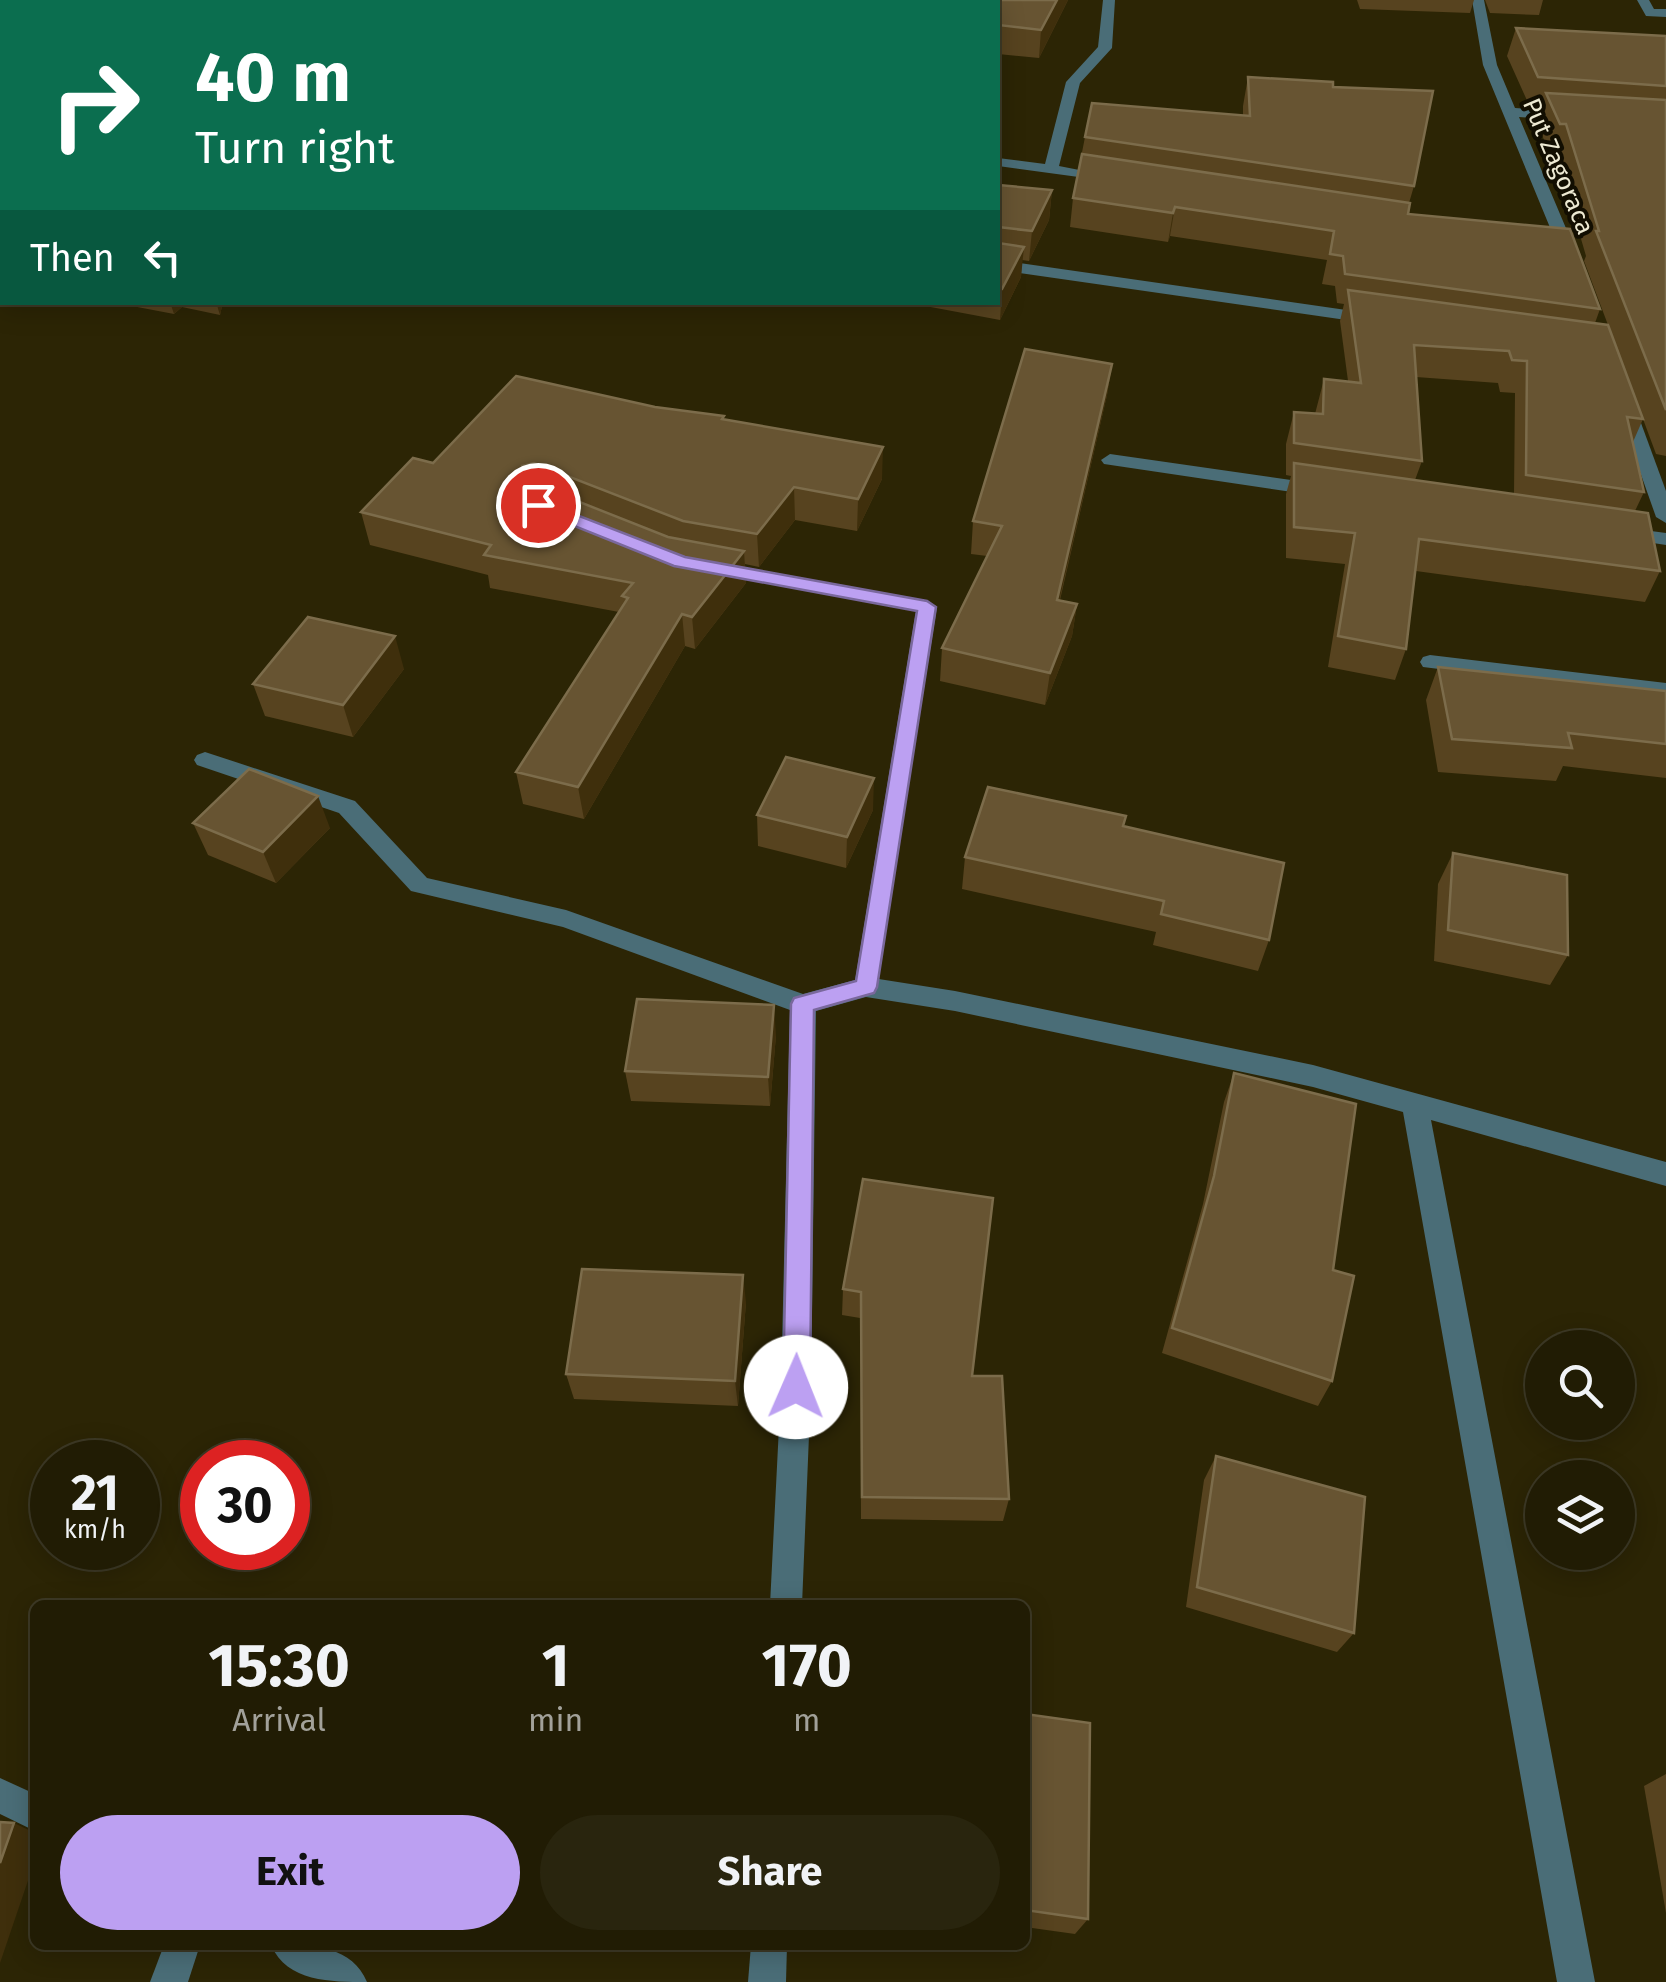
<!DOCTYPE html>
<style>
:root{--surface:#211c04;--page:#29250e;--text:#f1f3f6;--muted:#a2a19a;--line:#3e3a26;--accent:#bca0f2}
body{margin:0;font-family:"Fira Sans",sans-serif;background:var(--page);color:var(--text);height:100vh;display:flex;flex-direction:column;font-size:38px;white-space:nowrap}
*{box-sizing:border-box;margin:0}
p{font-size:32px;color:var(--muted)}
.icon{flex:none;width:55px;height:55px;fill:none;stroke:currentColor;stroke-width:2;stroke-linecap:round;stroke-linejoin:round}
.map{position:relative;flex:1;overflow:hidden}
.panel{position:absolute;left:30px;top:1600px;width:1000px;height:350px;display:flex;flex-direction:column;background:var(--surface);border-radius:15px;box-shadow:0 5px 25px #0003,0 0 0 2px var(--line)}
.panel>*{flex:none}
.banner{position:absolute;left:0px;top:0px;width:1000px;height:305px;box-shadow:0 5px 25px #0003,0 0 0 2px var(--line);background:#0b6e4f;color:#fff;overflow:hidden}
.tools{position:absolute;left:1525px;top:1330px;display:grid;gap:20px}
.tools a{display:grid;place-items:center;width:110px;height:110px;border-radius:50%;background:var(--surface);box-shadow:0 5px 25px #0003,0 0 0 2px var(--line);font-size:50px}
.speed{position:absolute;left:30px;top:1440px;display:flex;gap:20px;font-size:50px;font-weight:700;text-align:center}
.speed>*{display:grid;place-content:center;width:130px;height:130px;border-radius:50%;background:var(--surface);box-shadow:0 5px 25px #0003,0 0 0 2px var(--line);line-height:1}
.speed small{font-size:25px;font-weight:400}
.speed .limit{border:15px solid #d22;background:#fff;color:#111}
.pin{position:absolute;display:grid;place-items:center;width:85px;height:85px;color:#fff;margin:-42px;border:5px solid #fff;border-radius:50%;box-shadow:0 2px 10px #0007}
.me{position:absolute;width:110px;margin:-55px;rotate:1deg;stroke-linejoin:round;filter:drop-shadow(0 0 8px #0008)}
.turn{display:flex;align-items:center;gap:35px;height:210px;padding:0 30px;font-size:45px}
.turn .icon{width:130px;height:130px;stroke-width:2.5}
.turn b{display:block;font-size:70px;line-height:85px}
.then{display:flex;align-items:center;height:95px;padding:0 30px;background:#0003;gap:20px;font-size:38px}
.eta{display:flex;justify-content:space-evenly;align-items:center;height:170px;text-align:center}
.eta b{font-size:60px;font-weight:700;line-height:70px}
.cta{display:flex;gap:20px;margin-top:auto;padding:20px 30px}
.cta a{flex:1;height:115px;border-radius:60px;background:var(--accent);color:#111;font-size:40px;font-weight:700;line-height:115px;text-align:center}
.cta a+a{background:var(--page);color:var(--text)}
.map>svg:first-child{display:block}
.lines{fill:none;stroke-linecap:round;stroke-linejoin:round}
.lane{fill:#4a6d77;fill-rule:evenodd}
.street{fill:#4a6d77;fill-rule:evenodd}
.wall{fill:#57431f;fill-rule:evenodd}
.shaded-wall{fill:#3f2f0c}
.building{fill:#675432;stroke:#7c6c4b;stroke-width:2.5}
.route{fill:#bca0f2;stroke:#7a689d;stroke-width:2.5}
.labels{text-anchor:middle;stroke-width:8;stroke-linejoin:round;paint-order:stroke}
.far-street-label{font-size:25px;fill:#ede9d2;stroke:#120e01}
</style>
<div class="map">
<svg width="1666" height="1982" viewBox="0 0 1666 1982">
<rect width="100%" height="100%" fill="#2c2505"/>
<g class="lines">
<g class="lane">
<polygon points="716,562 927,601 937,607 875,994 857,994 854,987 916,611 709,572 709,564"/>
<polygon points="1430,655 1666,683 1666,697 1423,667 1420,662 1423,657"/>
</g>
<g class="street">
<polygon points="1103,0 1115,0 1112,48 1080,83 1059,166 1115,177 1108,181 998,166 998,158 1045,164 1066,82 1098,47"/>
<polygon points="1472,0 1484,0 1497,65 1515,108 1574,112 1581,116 1574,120 1519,117 1579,259 1577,262 1563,259 1483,65"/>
<polygon points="1637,0 1649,0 1654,9 1666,9 1666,17 1646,16"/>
<polygon points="998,260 1374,314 1382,319 1374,324 998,270"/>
<polygon points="1625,399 1634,404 1666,491 1666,523 1656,517 1616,404"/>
<polygon points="1110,454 1319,484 1328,490 1319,496 1104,464 1101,460"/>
<polygon points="1621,527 1666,533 1666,545 1614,537 1614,529"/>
<polygon points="205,752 355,801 427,878 566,910 803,994 866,977 955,991 1313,1065 1666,1162 1666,1186 1431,1120 1595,1982 1557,1982 1403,1112 1313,1087 955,1011 866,997 816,1011 811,1387 802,1605 770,1605 781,1387 790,1010 563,927 411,891 339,813 197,765 194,760 197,755"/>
<polygon points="0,1778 35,1794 35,1831 0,1814"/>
<polygon points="164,1945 200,1945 188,1982 150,1982"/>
<path d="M271,1945C306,1945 351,1943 367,1982C331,1982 287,1982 271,1945Z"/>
<polygon points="751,1945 787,1945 786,1982 748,1982"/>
</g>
</g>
<g class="wall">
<polygon points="1068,0 1039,58 998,54 998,2"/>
<polygon points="1357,0 1474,0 1470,13 1360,9"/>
<polygon points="1485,0 1543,0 1539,15 1490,13"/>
<path d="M1516,28L1666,36V456L1656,454L1643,419L1633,442L1644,492L1635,511L1660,571L1645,602L1416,571L1406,649L1395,680L1328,667L1345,564L1286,558V494L1291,476L1286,475V444L1294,412L1315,414L1324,379L1348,381L1340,321L1344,304L1337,303L1335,286L1322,284L1327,260L1170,236L1168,242L1070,227L1073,198L1085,137L1243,115V106L1248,77L1333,87L1414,186L1409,203L1408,214L1600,309L1595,323L1608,325L1584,261L1586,256L1556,153H1550L1536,122L1542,106L1529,105L1507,56ZM1416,377L1498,383L1500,392L1515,393L1514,494L1415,480L1422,461Z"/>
<polygon points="998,184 1052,190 1049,220 1029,261 1022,260 1021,277 1000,320 904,302 998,302"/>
<polygon points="111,302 223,302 220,315 182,307 174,314"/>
<polygon points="1112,364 1107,395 1060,600 1077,604 1072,636 1045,705 940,681 942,648 987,556 971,554 973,521"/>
<polygon points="655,407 725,420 882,479 857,531 795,520 759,567 745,564 746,583 695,649 685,646 584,819 523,804 516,772 619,612 490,588 488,575 370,545 361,512 433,463"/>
<polygon points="1438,667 1666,691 1666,778 1563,766 1556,781 1438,772 1426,700"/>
<polygon points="404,669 353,737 265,716 253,684"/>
<polygon points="873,810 846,868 758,846 757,815"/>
<polygon points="193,823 330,828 276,883 208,855"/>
<polygon points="1123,826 1269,940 1258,971 1153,945 1156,932 962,889 965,857"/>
<polygon points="1453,853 1568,955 1550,985 1434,961 1438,884"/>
<polygon points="776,1035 770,1106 631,1101 625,1071"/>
<polygon points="1234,1073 1333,1270 1332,1381 1318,1406 1162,1353 1203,1204 1224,1102"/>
<polygon points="863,1179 972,1376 1009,1499 1003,1521 861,1519 860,1318 842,1315 843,1289"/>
<polygon points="746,1302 738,1406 574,1399 566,1374"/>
<polygon points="1216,1456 1354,1633 1337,1652 1186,1607 1204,1480"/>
<polygon points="1025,1714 1088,1919 1075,1934 1025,1927"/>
<polygon points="1666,1774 1666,1913 1644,1786"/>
</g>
<g class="shaded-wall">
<polygon points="1057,0 1068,0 1039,58 1041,30"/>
<polygon points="1052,190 1049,220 1029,261 1032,231"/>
<polygon points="1175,207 1170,236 1168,242 1173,213"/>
<polygon points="1024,247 1021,277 1000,320 1002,289"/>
<polygon points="170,302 180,302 182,307 174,314"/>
<polygon points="216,302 223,302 220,315"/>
<polygon points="1112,364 1107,395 1052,632 1057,600"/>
<polygon points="883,447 882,479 857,531 858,499"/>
<polygon points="534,463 539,496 530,512 522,466"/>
<polygon points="794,487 795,520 759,567 757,534"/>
<polygon points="744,551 746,583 695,649 692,617"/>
<polygon points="1077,604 1072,636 1045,705 1050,673"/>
<polygon points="682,614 685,646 584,819 578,787"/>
<polygon points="395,636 404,669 353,737 343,705"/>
<polygon points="874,778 873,810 846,868 847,837"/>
<polygon points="318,796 330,828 276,883 263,852"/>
<polygon points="774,1005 776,1035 770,1106 768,1077"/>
<polygon points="743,1275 746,1302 738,1406 735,1381"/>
<polygon points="14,1823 35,1833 35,1860 0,1963 0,1863"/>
</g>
<g class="building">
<polygon points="368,0 408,0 408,2 366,2"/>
<polygon points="996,0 1057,0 1041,30 998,25 998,2 994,2"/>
<polygon points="1516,28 1666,36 1666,86 1538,77"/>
<polygon points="1248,77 1333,82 1333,87 1433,91 1414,186 1085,137 1092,103 1250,116"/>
<polygon points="1546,93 1666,100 1666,410 1596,231 1599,231 1566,124 1560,124"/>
<polygon points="1082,154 1410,203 1408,214 1570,229 1600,309 1345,274 1343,256 1330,254 1334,231 1175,207 1173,213 1073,198"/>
<polygon points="998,185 1052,190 1032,231 998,227 998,243 1024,247 1002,289 998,289"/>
<polygon points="1348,290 1608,325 1643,419 1627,417 1644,492 1526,475 1527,361 1512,360 1509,351 1414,345 1422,461 1294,443 1294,412 1323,414 1324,379 1361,383"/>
<polygon points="1025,349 1112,364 1057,600 1077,604 1050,673 942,648 1002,526 973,521"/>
<polygon points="516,376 655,407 724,416 722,419 883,447 858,499 794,487 757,534 683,521 534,463 522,466 524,480 668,537 744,551 692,617 682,614 578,787 516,772 628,598 622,596 633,583 484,555 491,545 361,512 413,458 433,463"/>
<polygon points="1294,463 1648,513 1660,571 1419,539 1406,649 1338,636 1355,533 1294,527"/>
<polygon points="308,617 395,636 343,705 253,684"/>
<polygon points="1438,667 1666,691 1666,744 1568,733 1572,748 1452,739"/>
<polygon points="786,757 874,778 847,837 757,815"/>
<polygon points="249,769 318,796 263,852 193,823"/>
<polygon points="988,787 1126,816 1123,826 1284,863 1269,940 1161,914 1164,901 965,857"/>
<polygon points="1453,853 1567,875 1568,955 1448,930"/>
<polygon points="637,999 774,1005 768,1077 625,1071"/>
<polygon points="1234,1073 1356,1104 1333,1270 1354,1276 1332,1381 1172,1328 1214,1176"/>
<polygon points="863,1179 993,1198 972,1376 1002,1376 1009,1499 862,1497 861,1292 843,1289"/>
<polygon points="582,1269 743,1275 735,1381 566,1374"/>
<polygon points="1216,1456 1365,1497 1354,1633 1197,1587"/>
<polygon points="1025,1714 1090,1723 1088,1919 1025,1910"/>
<polygon points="0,1822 14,1823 0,1863"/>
</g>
<polygon class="route" points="538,500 685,557 927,601 936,607 877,987 874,993 814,1010 810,1387 806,1396 796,1400 787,1396 783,1387 791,1004 794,998 856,981 917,611 674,566 532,509 532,502"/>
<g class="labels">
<g class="far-street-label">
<text transform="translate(1559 166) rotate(67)" y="9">Put Zagoraca</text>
</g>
</g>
</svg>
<div class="tools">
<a><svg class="icon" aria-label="search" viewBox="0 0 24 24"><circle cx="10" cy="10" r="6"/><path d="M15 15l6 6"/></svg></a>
<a><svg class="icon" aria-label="layers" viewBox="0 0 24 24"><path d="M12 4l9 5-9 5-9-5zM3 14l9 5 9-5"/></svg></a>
</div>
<div class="speed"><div>21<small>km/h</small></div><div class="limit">30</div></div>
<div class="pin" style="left:538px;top:505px;background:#d93025"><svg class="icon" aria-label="arrive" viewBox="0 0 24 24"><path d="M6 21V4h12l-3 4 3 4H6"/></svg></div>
<svg class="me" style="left:796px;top:1387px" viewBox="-20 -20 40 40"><circle r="19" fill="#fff"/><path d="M0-13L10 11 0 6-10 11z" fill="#bca0f2"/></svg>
<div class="banner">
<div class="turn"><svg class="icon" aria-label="right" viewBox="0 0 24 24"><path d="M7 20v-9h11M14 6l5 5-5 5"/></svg><div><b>40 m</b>Turn right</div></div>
<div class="then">Then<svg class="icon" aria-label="left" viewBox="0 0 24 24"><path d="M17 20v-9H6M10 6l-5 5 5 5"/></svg></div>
</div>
<section class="panel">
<div class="eta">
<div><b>15:30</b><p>Arrival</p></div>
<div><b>1</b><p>min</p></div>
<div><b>170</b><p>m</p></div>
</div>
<div class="cta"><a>Exit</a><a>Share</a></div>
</section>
</div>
